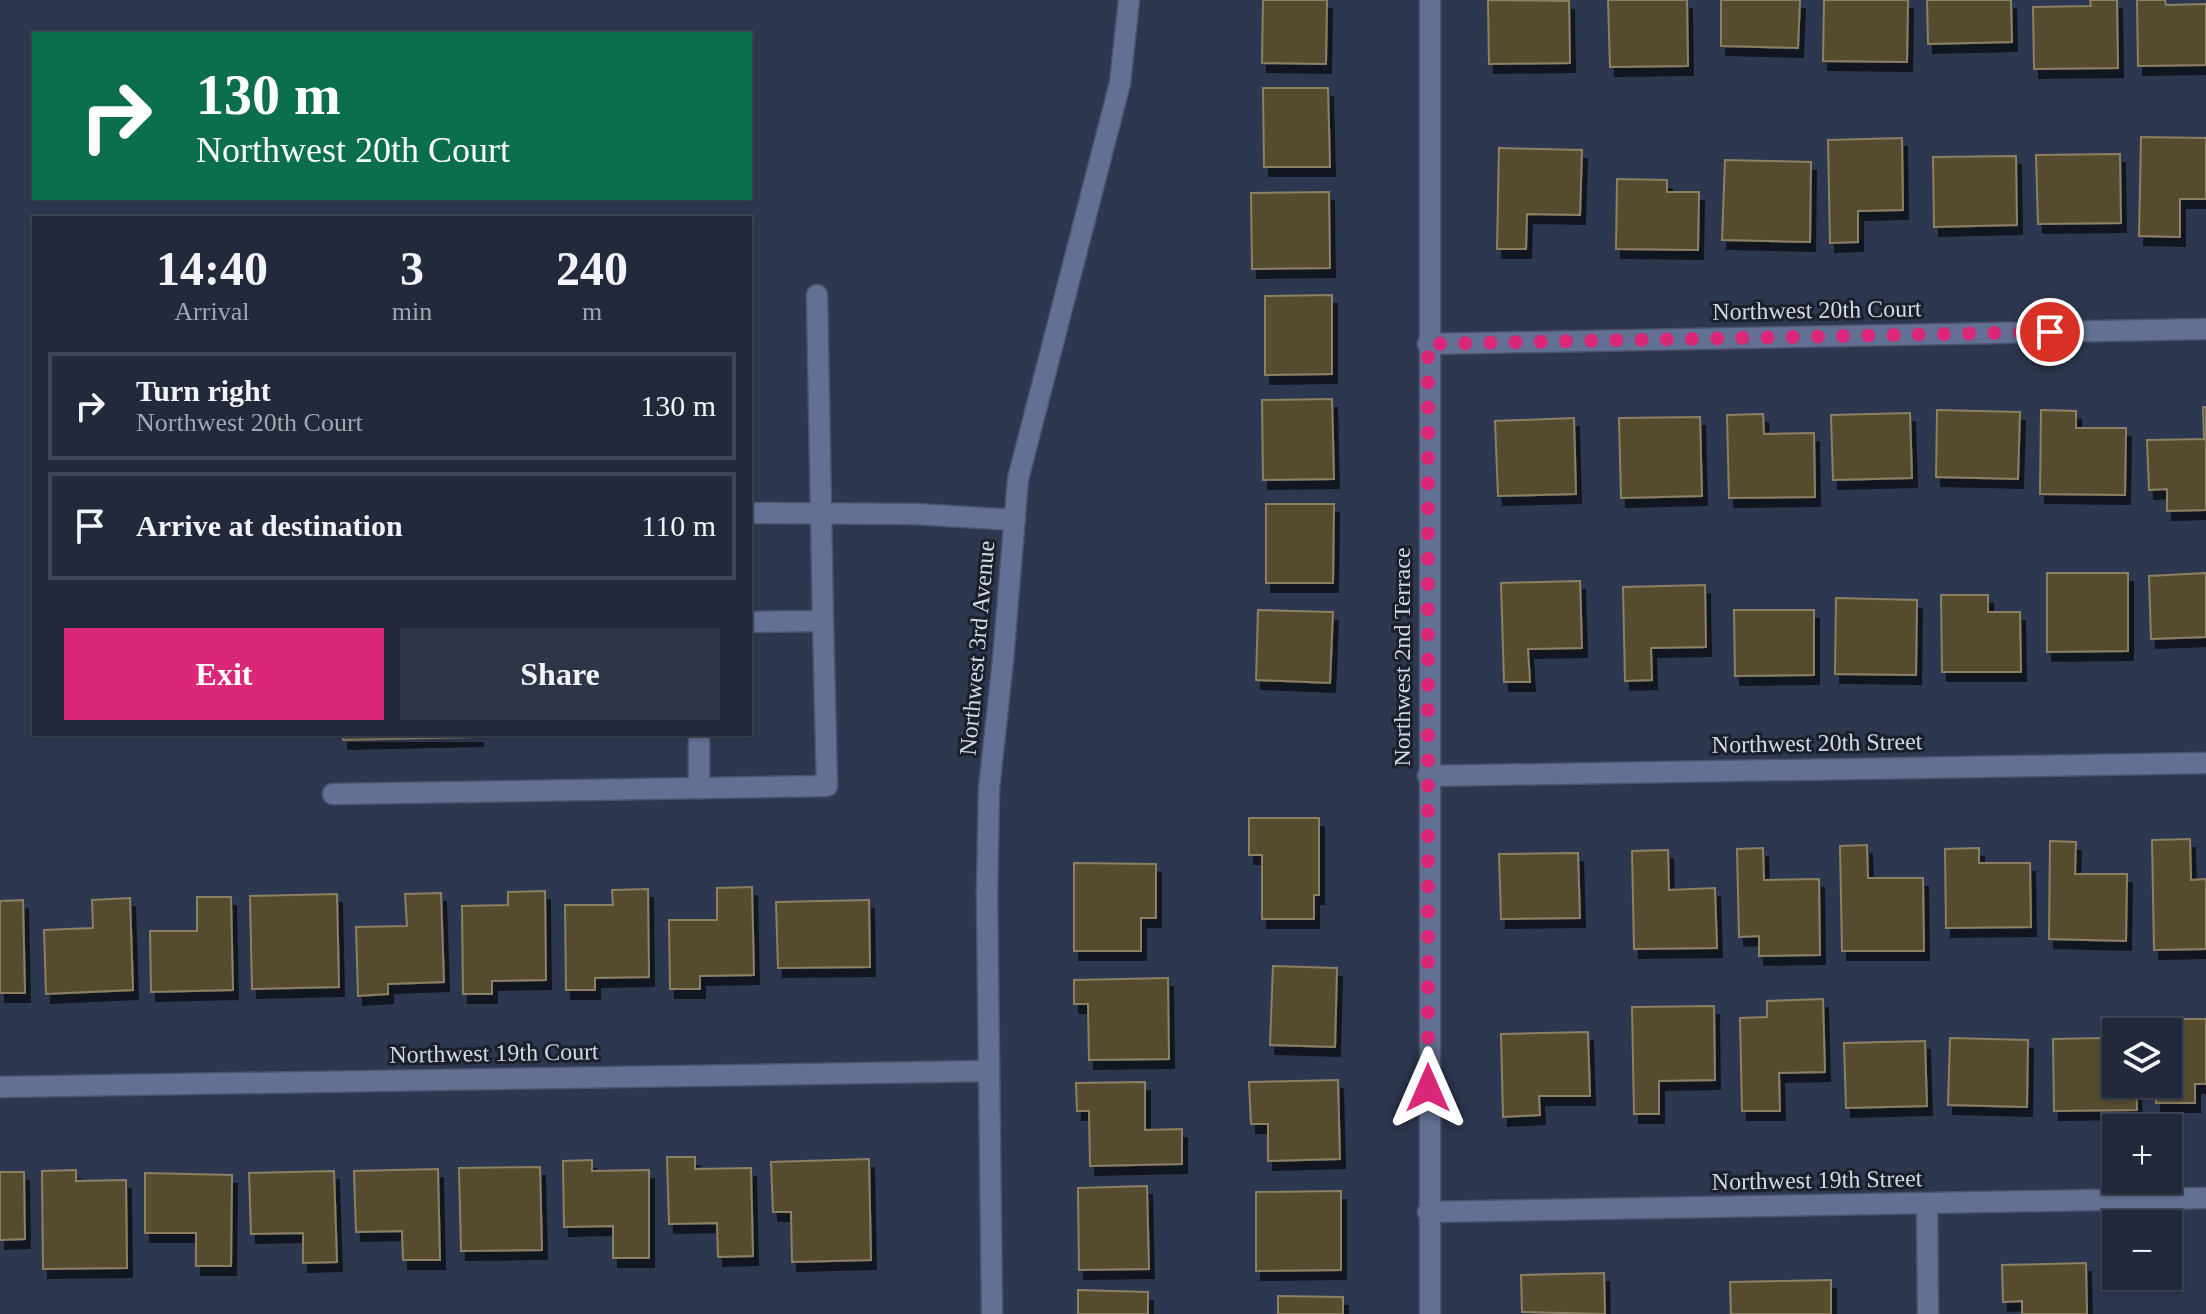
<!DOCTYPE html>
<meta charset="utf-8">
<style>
:root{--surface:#22293b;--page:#2e3546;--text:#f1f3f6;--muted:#a2a6af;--line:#3f4555;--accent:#db2777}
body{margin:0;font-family:Georgia,serif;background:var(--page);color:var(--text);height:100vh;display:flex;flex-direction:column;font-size:30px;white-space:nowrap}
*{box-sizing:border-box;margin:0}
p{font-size:26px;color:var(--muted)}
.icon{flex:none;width:44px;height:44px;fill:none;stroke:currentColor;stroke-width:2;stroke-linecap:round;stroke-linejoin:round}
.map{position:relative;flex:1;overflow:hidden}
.side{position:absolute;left:32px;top:216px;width:720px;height:520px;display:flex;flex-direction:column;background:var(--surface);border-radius:0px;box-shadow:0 2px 6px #0004,0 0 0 2px var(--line)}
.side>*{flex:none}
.guide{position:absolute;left:32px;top:32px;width:720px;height:168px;border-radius:0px;box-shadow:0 2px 6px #0004,0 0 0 2px var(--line);background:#0b6e4f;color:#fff;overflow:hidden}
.buttons{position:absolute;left:2102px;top:1018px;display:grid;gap:16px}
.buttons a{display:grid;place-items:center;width:80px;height:80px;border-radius:0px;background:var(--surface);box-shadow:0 2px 6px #0004,0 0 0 2px var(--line);font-size:40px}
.pin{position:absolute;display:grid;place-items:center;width:68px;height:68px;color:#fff;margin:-34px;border:4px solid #fff;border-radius:50%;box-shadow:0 2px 8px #0007}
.me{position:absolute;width:88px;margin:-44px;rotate:0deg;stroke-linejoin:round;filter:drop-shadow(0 0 6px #0008)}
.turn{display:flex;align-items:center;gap:28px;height:168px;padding:0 32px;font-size:36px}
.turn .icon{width:104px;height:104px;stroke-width:2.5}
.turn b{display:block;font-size:56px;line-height:68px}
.eta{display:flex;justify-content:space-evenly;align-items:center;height:136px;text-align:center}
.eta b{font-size:48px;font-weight:700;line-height:56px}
.primary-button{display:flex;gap:16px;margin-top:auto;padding:16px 32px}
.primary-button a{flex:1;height:92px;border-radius:0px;background:var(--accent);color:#fff;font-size:32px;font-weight:700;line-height:92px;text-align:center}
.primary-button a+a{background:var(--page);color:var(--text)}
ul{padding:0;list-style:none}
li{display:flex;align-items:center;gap:24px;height:108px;margin:0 16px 12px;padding:0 16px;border:4px solid var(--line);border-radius:0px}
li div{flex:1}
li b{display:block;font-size:30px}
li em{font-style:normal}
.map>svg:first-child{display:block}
.building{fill:#554b2f;stroke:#8b8063;stroke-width:2;filter:url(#shadow)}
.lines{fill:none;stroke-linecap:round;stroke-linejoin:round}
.minor-casing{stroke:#4b546b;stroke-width:23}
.minor{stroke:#627193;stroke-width:20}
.route{stroke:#db2777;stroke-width:14;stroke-dasharray:0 25.2}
.labels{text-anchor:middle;stroke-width:6;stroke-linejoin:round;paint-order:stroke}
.street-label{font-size:24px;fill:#d2d9e8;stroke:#1a1f2a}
</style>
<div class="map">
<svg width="2206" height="1314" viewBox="0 0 2206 1314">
<defs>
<filter id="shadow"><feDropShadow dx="5" dy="9" stdDeviation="0" flood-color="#0009"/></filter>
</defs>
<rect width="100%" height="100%" fill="#2d374f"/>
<g class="building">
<polygon points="1263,0 1327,0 1326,64 1262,63"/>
<polygon points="1488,0 1569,1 1570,63 1489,64"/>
<polygon points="1608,0 1687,0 1688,66 1610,67"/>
<polygon points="1721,0 1800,0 1798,48 1721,46"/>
<polygon points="1824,0 1908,0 1907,62 1823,61"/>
<polygon points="1927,0 2011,0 2012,42 1928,44"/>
<polygon points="2090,0 2117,0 2118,68 2034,69 2033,7 2091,6"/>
<polygon points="2137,0 2165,0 2166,5 2206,4 2206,65 2138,66"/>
<polygon points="1263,88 1328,88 1330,167 1264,167"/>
<polygon points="2141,137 2206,138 2206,199 2180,199 2180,237 2139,236"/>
<polygon points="1902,138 1903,210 1858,211 1858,242 1830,243 1828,140"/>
<polygon points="1499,148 1582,150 1580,215 1527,214 1526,249 1497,249"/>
<polygon points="2120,154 2121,223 2038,224 2036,155"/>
<polygon points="2016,156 2017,225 1934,227 1933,157"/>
<polygon points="1725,160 1811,162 1810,242 1722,240"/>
<polygon points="1617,179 1667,180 1667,192 1699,192 1698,250 1616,249"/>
<polygon points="1329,192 1330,268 1252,269 1251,193"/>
<polygon points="1332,295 1332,374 1265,375 1265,296"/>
<polygon points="1332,399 1334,479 1263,480 1262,400"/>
<polygon points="2203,407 2206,407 2206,510 2167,511 2167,489 2149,490 2147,440 2204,439"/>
<polygon points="1937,410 2020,412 2018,479 1936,477"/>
<polygon points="2041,410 2076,411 2076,428 2126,428 2125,495 2040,494"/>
<polygon points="1910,413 1912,478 1833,480 1831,415"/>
<polygon points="1763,414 1764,434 1814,433 1815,497 1729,498 1727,415"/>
<polygon points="1700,417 1702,496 1621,498 1619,418"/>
<polygon points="1574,418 1576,494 1498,496 1495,421"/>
<polygon points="1266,504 1334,504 1333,583 1266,583"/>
<polygon points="2047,573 2128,573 2128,651 2047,652"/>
<polygon points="2206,573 2206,637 2151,639 2149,576"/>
<polygon points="1580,581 1582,648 1528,649 1530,682 1504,682 1501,583"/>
<polygon points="1705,585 1706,647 1651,648 1652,680 1625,681 1623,587"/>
<polygon points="1941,595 1988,595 1988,612 2020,612 2021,672 1942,672"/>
<polygon points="1836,598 1917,600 1916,675 1835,674"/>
<polygon points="1258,610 1333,612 1330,683 1256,680"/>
<polygon points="1734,610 1814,610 1814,675 1735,676"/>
<polygon points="343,734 478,734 478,737 343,740"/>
<polygon points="1249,818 1319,818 1319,895 1314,895 1314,919 1262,919 1262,855 1249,855"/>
<polygon points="2190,839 2191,880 2206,879 2206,949 2154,950 2152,840"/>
<polygon points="2050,841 2076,842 2075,874 2127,874 2126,941 2049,939"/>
<polygon points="1867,845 1868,878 1923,878 1924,951 1842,951 1840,846"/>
<polygon points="1763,848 1764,880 1819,879 1820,955 1759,956 1759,936 1739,937 1737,849"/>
<polygon points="1979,848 1979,863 2030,863 2031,927 1946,928 1945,849"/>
<polygon points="1668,850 1669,890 1715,888 1717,948 1634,949 1632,851"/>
<polygon points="1578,853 1580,918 1501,919 1499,854"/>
<polygon points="1074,863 1156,864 1156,918 1141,918 1141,951 1074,951"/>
<polygon points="752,887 754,975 700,976 700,989 670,989 669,920 717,920 717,888"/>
<polygon points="648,889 649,977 595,978 595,990 566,990 565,905 613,905 612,890"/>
<polygon points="545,891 546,980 492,981 492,994 463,994 462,906 508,905 508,892"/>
<polygon points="441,893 444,982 388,984 388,994 358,996 356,927 407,926 405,894"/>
<polygon points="337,894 339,987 252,989 250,896"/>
<polygon points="197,897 231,897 233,990 151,992 150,931 197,931"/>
<polygon points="130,898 133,990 46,994 44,930 93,928 92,900"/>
<polygon points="23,900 25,993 0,993 0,901"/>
<polygon points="869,900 870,967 778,968 776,902"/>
<polygon points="1273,966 1337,968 1335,1047 1270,1045"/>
<polygon points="1168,978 1169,1059 1089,1060 1088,1004 1074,1004 1074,980"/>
<polygon points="1823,999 1825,1072 1779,1073 1780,1111 1742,1111 1740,1018 1767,1017 1767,1001"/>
<polygon points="1714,1006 1715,1080 1659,1081 1659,1114 1634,1114 1632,1007"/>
<polygon points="2155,1019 2206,1019 2206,1084 2195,1084 2195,1103 2156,1103 2156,1084 2168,1084 2168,1032 2156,1032"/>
<polygon points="1588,1032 1590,1096 1539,1096 1540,1115 1503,1117 1501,1034"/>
<polygon points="1950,1038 2028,1040 2027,1107 1948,1105"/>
<polygon points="2105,1038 2105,1053 2116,1053 2116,1084 2136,1084 2137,1110 2054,1111 2053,1039"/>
<polygon points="1925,1041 1927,1106 1846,1108 1844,1043"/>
<polygon points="1338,1080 1340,1159 1268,1161 1268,1124 1251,1124 1249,1082"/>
<polygon points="1145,1082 1145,1130 1182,1129 1182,1164 1090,1166 1089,1111 1077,1111 1076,1083"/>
<polygon points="667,1157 695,1157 695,1169 751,1168 753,1256 718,1257 717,1223 669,1224"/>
<polygon points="869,1159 871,1260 792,1262 791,1212 773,1212 771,1162"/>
<polygon points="592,1160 592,1171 649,1170 649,1258 613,1258 613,1226 564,1227 563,1161"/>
<polygon points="540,1167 542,1250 461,1251 459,1168"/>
<polygon points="438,1169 440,1260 403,1260 402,1231 356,1232 354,1171"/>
<polygon points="76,1170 76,1181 126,1180 127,1268 43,1269 42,1171"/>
<polygon points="334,1171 337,1262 303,1263 303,1233 251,1234 249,1173"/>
<polygon points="0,1172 24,1172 25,1239 0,1240"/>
<polygon points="145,1173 232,1175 231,1266 196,1266 196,1233 145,1233"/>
<polygon points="1147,1186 1149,1269 1079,1270 1078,1188"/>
<polygon points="1341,1191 1341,1270 1256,1271 1256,1192"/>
<polygon points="2086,1263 2087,1314 2022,1314 2022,1301 2003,1302 2002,1265"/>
<polygon points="1604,1273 1605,1314 1522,1312 1521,1275"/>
<polygon points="1831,1280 1831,1314 1731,1314 1730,1282"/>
<polygon points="1078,1290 1148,1292 1148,1314 1078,1314"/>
<polygon points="1278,1296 1343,1297 1343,1314 1278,1314"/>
</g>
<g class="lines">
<defs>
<g id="minor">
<polyline points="1428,344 2206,329"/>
<polyline points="750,513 915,514 1015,520"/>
<polyline points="750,622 823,621 817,295"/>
<polyline points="699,734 699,788"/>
<polyline points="1428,776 2206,763"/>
<polyline points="333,794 827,786 823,621"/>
<polyline points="0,1087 989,1071"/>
<polyline points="1927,1205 1928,1314"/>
<polyline points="1428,1212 2206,1198"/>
<polyline points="992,1314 987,894 989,789 1003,660 1018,479 1120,83 1129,0"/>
<polyline points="1430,1314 1430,0"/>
</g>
</defs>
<use href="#minor" class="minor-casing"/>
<use href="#minor" class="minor"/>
</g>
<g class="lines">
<polyline class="route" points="1428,1088 1428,344 2050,332"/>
</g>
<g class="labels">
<g class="street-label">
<text transform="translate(1817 310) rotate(-1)" y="8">Northwest 20th Court</text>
<text transform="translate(977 648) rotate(-85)" y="8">Northwest 3rd Avenue</text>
<text transform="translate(1402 657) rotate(-90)" y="8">Northwest 2nd Terrace</text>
<text transform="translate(1817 743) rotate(-1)" y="8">Northwest 20th Street</text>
<text transform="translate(494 1053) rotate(-1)" y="8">Northwest 19th Court</text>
<text transform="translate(1817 1180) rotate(-1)" y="8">Northwest 19th Street</text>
</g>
</g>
</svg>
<div class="buttons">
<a><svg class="icon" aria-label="layers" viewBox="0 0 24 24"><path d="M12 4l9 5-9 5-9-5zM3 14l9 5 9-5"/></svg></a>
<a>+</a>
<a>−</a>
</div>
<div class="pin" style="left:2050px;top:332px;background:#d93025"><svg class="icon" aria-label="arrive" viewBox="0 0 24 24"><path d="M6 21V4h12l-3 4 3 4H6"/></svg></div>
<svg class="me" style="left:1428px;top:1088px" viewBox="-20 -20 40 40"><path d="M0-17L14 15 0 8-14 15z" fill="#db2777" stroke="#fff" stroke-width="4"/></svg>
<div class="guide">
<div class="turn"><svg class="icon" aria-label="right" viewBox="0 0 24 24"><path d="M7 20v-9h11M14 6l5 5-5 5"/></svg><div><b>130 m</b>Northwest 20th Court</div></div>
</div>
<section class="side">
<div class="eta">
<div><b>14:40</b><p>Arrival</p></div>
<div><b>3</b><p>min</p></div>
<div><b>240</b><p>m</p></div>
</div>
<ul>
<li><svg class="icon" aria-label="right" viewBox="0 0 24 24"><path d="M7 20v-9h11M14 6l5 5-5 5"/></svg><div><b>Turn right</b><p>Northwest 20th Court</p></div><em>130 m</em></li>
<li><svg class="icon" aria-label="arrive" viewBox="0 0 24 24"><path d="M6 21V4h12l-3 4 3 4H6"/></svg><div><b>Arrive at destination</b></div><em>110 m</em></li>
</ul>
<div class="primary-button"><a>Exit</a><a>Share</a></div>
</section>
</div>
